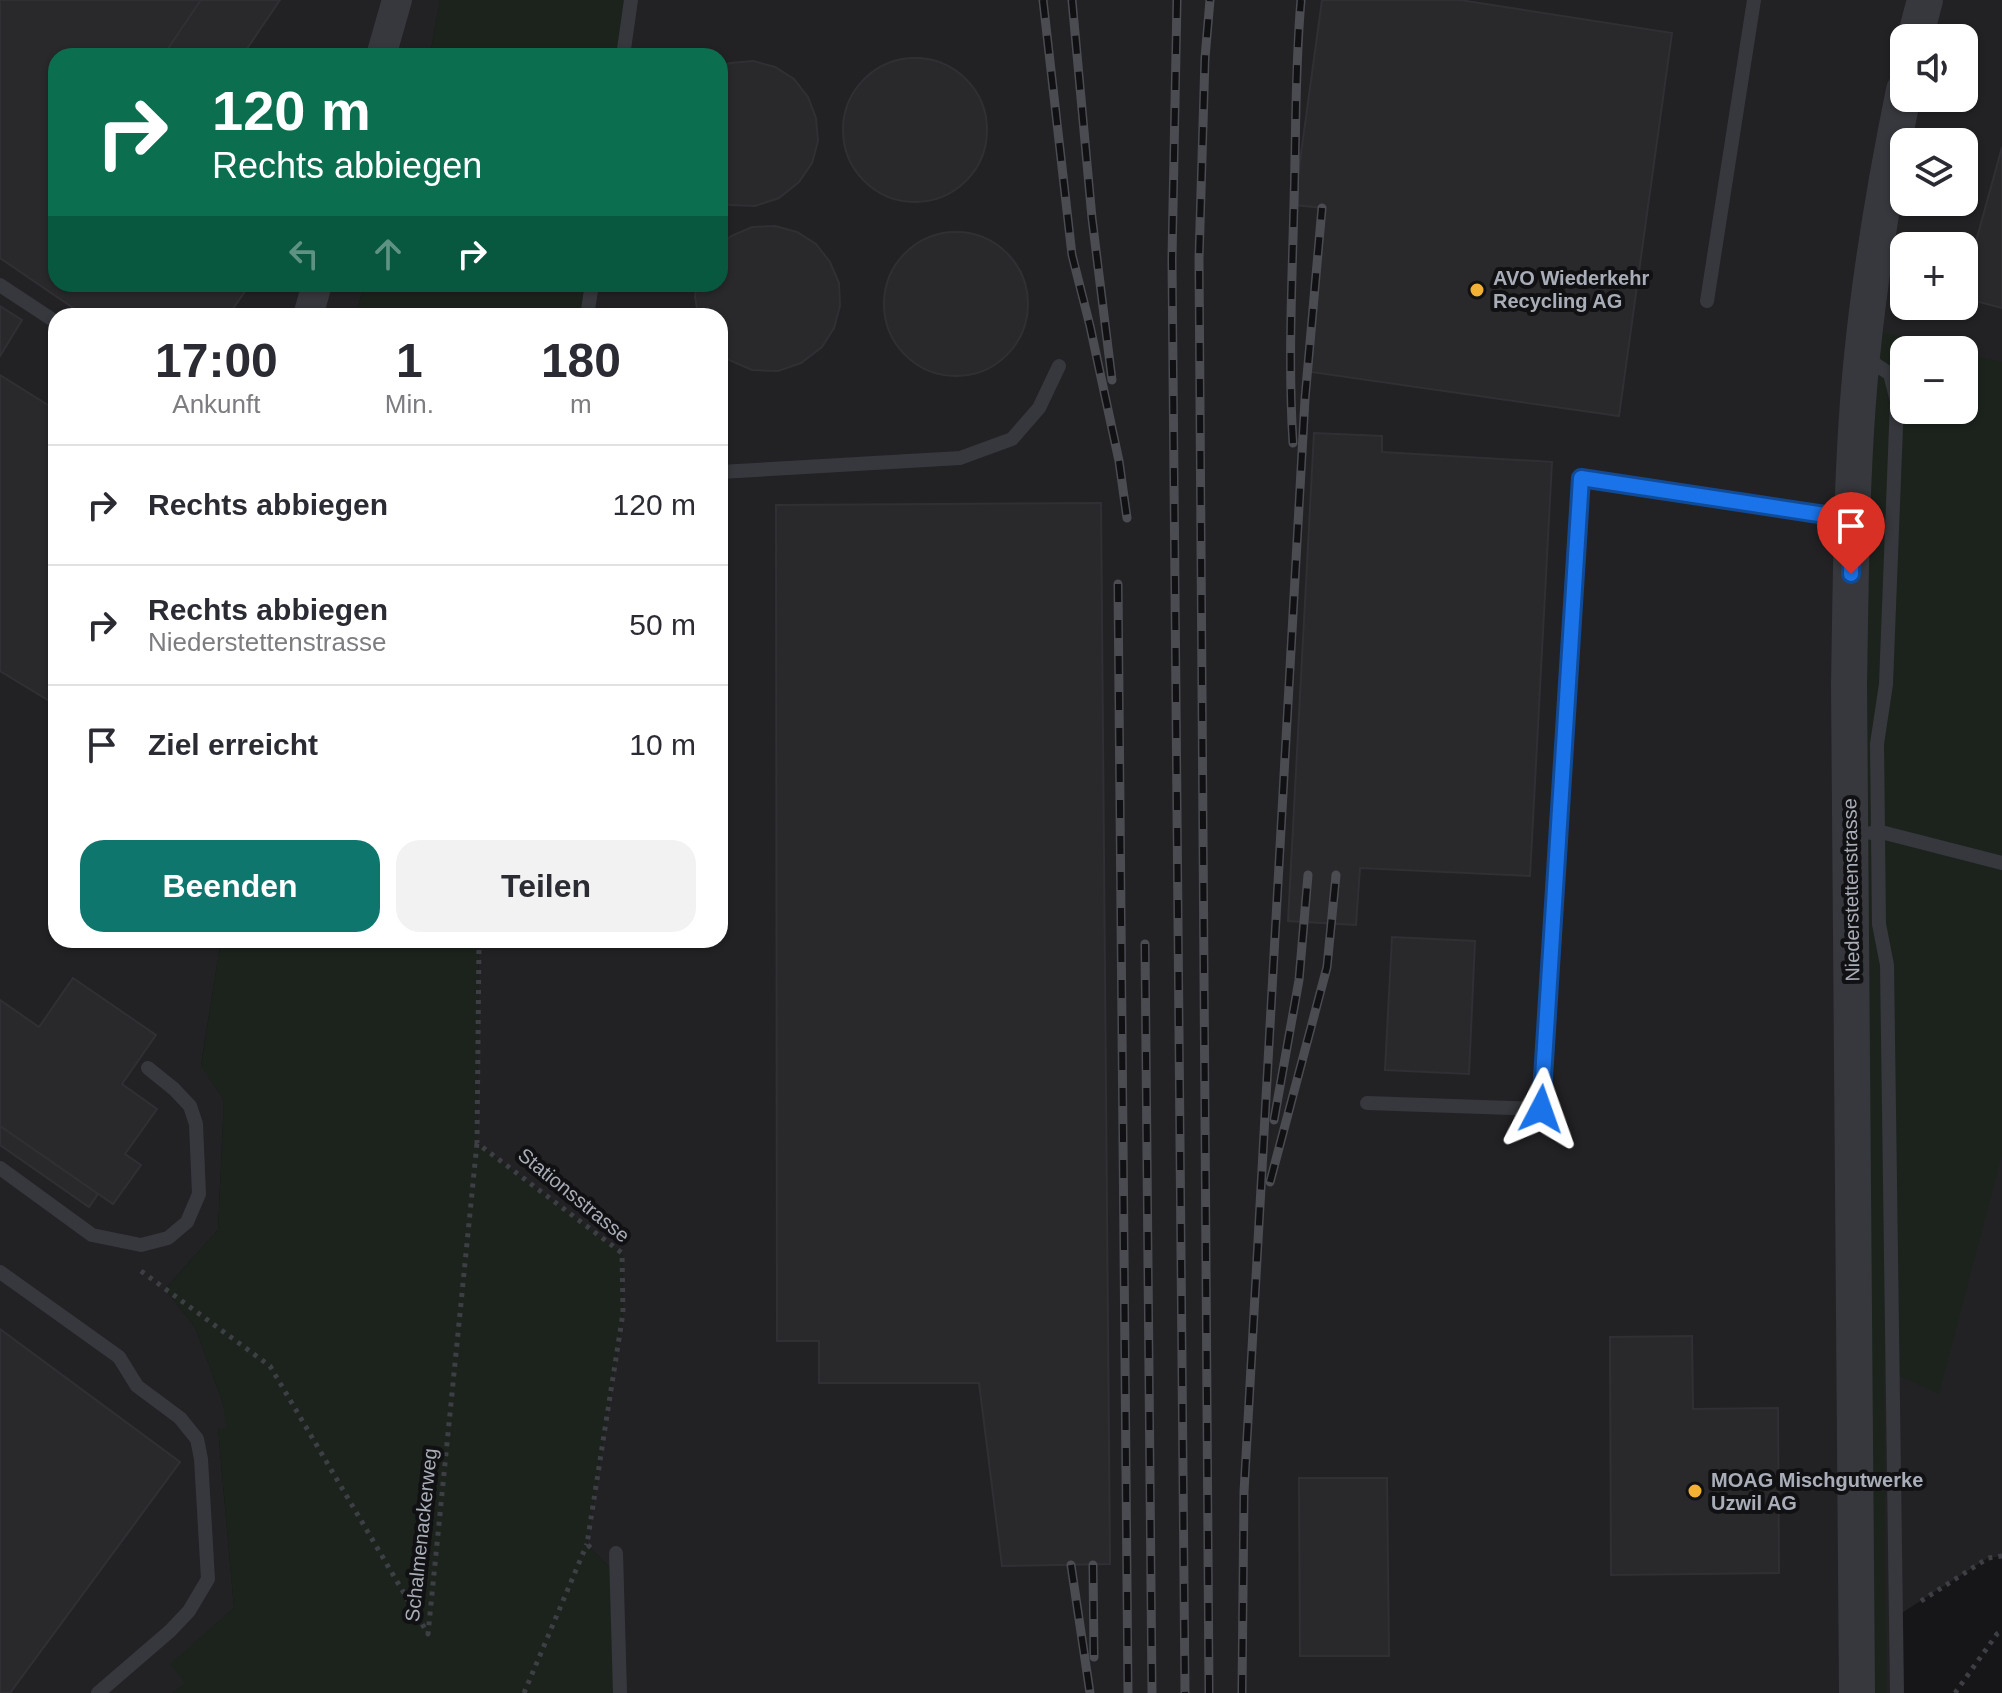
<!DOCTYPE html>
<html lang="de">
<meta charset="utf-8">
<style>
:root{--surface:#fff;--page:#f2f2f3;--text:#2b2b33;--muted:#7c7c81;--line:#e1e1e2;--accent:#0f766e}
body{margin:0;font-family:Arial,sans-serif;background:var(--page);color:var(--text);height:100vh;display:flex;flex-direction:column;font-size:30px;white-space:nowrap}
*{box-sizing:border-box;margin:0}
p{font-size:26px;color:var(--muted)}
.icon{flex:none;width:44px;height:44px;fill:none;stroke:currentColor;stroke-width:2;stroke-linecap:round;stroke-linejoin:round}
.map{position:relative;flex:1;overflow:hidden}
.details{position:absolute;left:48px;top:308px;width:680px;height:640px;display:flex;flex-direction:column;background:var(--surface);border-radius:24px;box-shadow:0 2px 6px #0004}
.details>*{flex:none}
.top-card{position:absolute;left:48px;top:48px;width:680px;height:244px;border-radius:24px;box-shadow:0 2px 6px #0004;background:#0b6e4f;color:#fff;overflow:hidden}
.buttons{position:absolute;left:1890px;top:24px;display:grid;gap:16px}
.buttons a{display:grid;place-items:center;width:88px;height:88px;border-radius:16px;background:var(--surface);box-shadow:0 2px 6px #0004;font-size:40px}
.pin{position:absolute;display:grid;place-items:center;width:68px;height:68px;color:#fff;margin:-82px -34px;border-radius:50% 50% 50% 0;rotate:-45deg;box-shadow:0 0 8px #0007}
.pin .icon{rotate:45deg}
.me{position:absolute;width:88px;margin:-44px;rotate:4deg;stroke-linejoin:round;filter:drop-shadow(0 0 6px #0008)}
.turn{display:flex;align-items:center;gap:28px;height:168px;padding:0 32px;font-size:36px}
.turn .icon{width:104px;height:104px;stroke-width:2.5}
.turn b{display:block;font-size:56px;line-height:68px}
.lanes{display:flex;align-items:center;height:76px;padding:0 32px;background:#0003;justify-content:center;gap:40px;direction:ltr}
.lanes .off{opacity:.35}
.eta{display:flex;justify-content:space-evenly;align-items:center;height:136px;text-align:center}
.eta b{font-size:48px;font-weight:700;line-height:56px}
.button{display:flex;gap:16px;margin-top:auto;padding:16px 32px}
.button a{flex:1;height:92px;border-radius:24px;background:var(--accent);color:#fff;font-size:32px;font-weight:700;line-height:92px;text-align:center}
.button a+a{background:var(--page);color:var(--text)}
ul{padding:0;list-style:none}
li{display:flex;align-items:center;gap:24px;height:120px;padding:0 32px;border-top:2px solid var(--line)}
li div{flex:1}
li b{display:block;font-size:30px}
li em{font-style:normal}
.map>svg:first-child{display:block}
.built{fill:#222225;fill-rule:evenodd}
.green{fill:#1c231d}
.building{fill:#29292c;stroke:#303034;stroke-width:2}
.lines{fill:none;stroke-linecap:round;stroke-linejoin:round}
.path{stroke:#3d3f44;stroke-width:5;stroke-dasharray:4 6;stroke-linecap:butt}
.service{stroke:#37383d;stroke-width:14}
.minor{stroke:#37383d;stroke-width:30}
.tertiary{stroke:#37383d;stroke-width:36}
.rail-casing{stroke:#4a4c52;stroke-width:9}
.rail{stroke:#111113;stroke-width:6;stroke-dasharray:18;stroke-linecap:butt}
.route-casing{stroke:#114b97;stroke-width:20}
.route{stroke:#1a73e8;stroke-width:14}
.poi-dot{fill:#f2b134;stroke:#111113;stroke-width:3}
.labels{text-anchor:middle;stroke-width:8;stroke-linejoin:round;paint-order:stroke}
.poi-label{font-size:20px;font-weight:bold;fill:#a8adb8;stroke:#111113;text-anchor:start}
.street-label{font-size:20px;fill:#a8adb8;stroke:#111113}
</style>
<div class="map">
<svg width="2002" height="1693" viewBox="0 0 2002 1693">
<rect width="100%" height="100%" fill="#161618"/>
<g class="built">
<polygon points="0,0 440,0 430,56 56,56 56,284 365,284 355,316 56,316 56,940 221,940 201,1065 224,1100 218,1230 165,1289 195,1327 223,1403 227,1428 218,1428 234,1608 171,1664 186,1683 173,1693 0,1693"/>
<path d="M631,0H2002V1556L1988,1558L1897,1616V1693H620L616,1575L587,1544L623,1313L622,1254L477,1143L479,940H720V316H587L592,284H720V56H623ZM1904,38H1964V98H1904ZM1904,142H1964V202H1904ZM1904,246H1964V306H1904ZM1904,350H1964V410H1904Z"/>
</g>
<g class="green">
<polygon points="440,0 626,0 618,56 430,56"/>
<polygon points="365,284 586,284 581,316 355,316"/>
<polygon points="1866,328 1954,350 1904,350 1904,410 1964,410 1964,353 2002,362 2002,1155 1939,1394 1884,1369 1886,1693 1875,1693 1855,1180"/>
<polygon points="221,940 479,940 477,1143 622,1253 623,1313 587,1544 616,1575 621,1693 173,1693 185,1683 170,1664 234,1608 218,1428 226,1428 223,1403 195,1327 165,1289 218,1230 224,1100 201,1066"/>
</g>
<g class="building">
<polygon points="0,0 201,0 163,56 56,56 56,284 250,284 228,316 85,316 0,258"/>
<polygon points="201,0 280,0 242,56 163,56"/>
<polygon points="1322,0 1460,0 1672,33 1619,416 1311,372 1324,208 1294,205"/>
<circle cx="915" cy="130" r="72"/>
<polygon points="753,61 775,67 794,79 808,97 816,118 818,141 812,163 799,182 779,198 755,206 730,205 720,201 720,67 730,63"/>
<polygon points="2002,147 2002,308 1964,298 1964,285"/>
<polygon points="775,226 797,232 816,244 830,262 839,283 840,306 834,328 822,347 801,363 778,371 752,370 729,360 720,352 720,316 698,316 695,296 697,284 720,284 720,245 731,236 752,227"/>
<circle cx="956" cy="304" r="72"/>
<polygon points="0,306 22,320 0,356"/>
<polygon points="0,375 56,410 56,705 0,671"/>
<polygon points="1314,433 1382,436 1382,452 1552,462 1530,876 1360,868 1356,925 1288,921"/>
<polygon points="1101,503 1110,1564 1002,1566 979,1383 819,1383 819,1341 777,1341 776,505"/>
<polygon points="1392,937 1475,941 1469,1074 1385,1070"/>
<polygon points="73,978 156,1035 122,1084 157,1109 125,1154 141,1165 113,1204 0,1126 0,1000 39,1027"/>
<polygon points="0,1126 98,1194 89,1207 0,1145"/>
<polygon points="0,1329 180,1462 10,1693 0,1693"/>
<polygon points="1692,1336 1693,1409 1778,1408 1779,1573 1611,1575 1610,1337"/>
<polygon points="1299,1478 1387,1478 1389,1656 1300,1656"/>
</g>
<g class="lines">
<g class="path">
<polyline points="479,940 477,1143 622,1253 623,1313 587,1544 591,1548"/>
<polyline points="141,1271 270,1366 428,1634 477,1143"/>
<polyline points="1921,1601 1988,1558 2002,1556"/>
<polyline points="524,1693 587,1544"/>
<polyline points="1955,1693 1997,1634 2002,1631"/>
</g>
<g class="service">
<polyline points="623,56 631,0"/>
<polyline points="0,285 56,322"/>
<polyline points="1707,301 1754,0"/>
<polyline points="587,316 592,284"/>
<polyline points="1866,358 1890,374 1897,401 1886,684 1877,744 1879,924 1887,965 1897,1693"/>
<polyline points="720,472 960,458 1012,439 1039,408 1059,366"/>
<polyline points="1871,833 1885,833 2002,863"/>
<polyline points="1367,1103 1541,1109 1581,478 1852,519"/>
<polyline points="0,1168 92,1235 141,1245 168,1238 187,1222 199,1194 196,1124 190,1106 174,1089 148,1068"/>
<polyline points="0,1272 119,1357 137,1386 180,1418 197,1439 201,1459 208,1579 189,1611 170,1631 98,1693"/>
<polyline points="616,1553 620,1693"/>
</g>
<g class="minor">
<polyline points="381,56 397,0"/>
<polyline points="308,316 317,284"/>
</g>
<g class="tertiary">
<polyline points="1915,38 1925,0"/>
<path d="M1857,1693L1849,685C1851,575 1851,465 1862,356C1871,267 1886,178 1904,90"/>
</g>
<defs>
<g id="rail">
<polyline points="1043,0 1072,255 1090,326 1119,461 1127,518"/>
<polyline points="1072,0 1092,218 1112,380"/>
<polyline points="1177,0 1172,259 1185,1693"/>
<path d="M1293,443C1288,364 1292,283 1294,203C1296,135 1295,68 1301,0"/>
<polyline points="1118,584 1128,1693"/>
<polyline points="1145,944 1152,1693"/>
<polyline points="1274,1120 1299,980 1308,875"/>
<polyline points="1270,1182 1327,967 1336,875"/>
<polyline points="1071,1565 1090,1693"/>
<polyline points="1093,1565 1094,1657"/>
<polyline points="1209,1693 1199,259 1205,58 1210,0"/>
<polyline points="1242,1693 1244,1492 1305,399 1322,208"/>
</g>
</defs>
<use href="#rail" class="rail-casing"/>
<use href="#rail" class="rail"/>
</g>
<g class="lines">
<defs>
<polyline id="route" points="1541,1109 1581,478 1852,519 1851,574"/>
</defs>
<use href="#route" class="route-casing"/>
<use href="#route" class="route"/>
</g>
<g class="poi-dot">
<circle cx="1477" cy="290" r="8"/>
<circle cx="1695" cy="1491" r="8"/>
</g>
<g class="labels">
<g class="poi-label">
<text x="1493" y="285">AVO Wiederkehr<tspan x="1493" dy="23">Recycling AG</tspan></text>
<text x="1711" y="1487">MOAG Mischgutwerke<tspan x="1711" dy="23">Uzwil AG</tspan></text>
</g>
<g class="street-label">
<text transform="translate(1851 890) rotate(-91)" y="7">Niederstettenstrasse</text>
<text transform="translate(574 1195) rotate(39)" y="7">Stationsstrasse</text>
<text transform="translate(421 1535) rotate(-84)" y="7">Schalmenackerweg</text>
</g>
</g>
</svg>
<div class="buttons">
<a><svg class="icon" aria-label="sound" viewBox="0 0 24 24"><path d="M4 9h4l5-4v14l-5-4H4zM17 9q2 3 0 6"/></svg></a>
<a><svg class="icon" aria-label="layers" viewBox="0 0 24 24"><path d="M12 4l9 5-9 5-9-5zM3 14l9 5 9-5"/></svg></a>
<a>+</a>
<a>−</a>
</div>
<div class="pin" style="left:1851px;top:574px;background:#d93025"><svg class="icon" aria-label="arrive" viewBox="0 0 24 24"><path d="M6 21V4h12l-3 4 3 4H6"/></svg></div>
<svg class="me" style="left:1541px;top:1109px" viewBox="-20 -20 40 40"><path d="M0-17L14 15 0 8-14 15z" fill="#1a73e8" stroke="#fff" stroke-width="4"/></svg>
<div class="top-card">
<div class="turn"><svg class="icon" aria-label="right" viewBox="0 0 24 24"><path d="M7 20v-9h11M14 6l5 5-5 5"/></svg><div><b>120 m</b>Rechts abbiegen</div></div>
<div class="lanes"><svg class="icon off" aria-label="left" viewBox="0 0 24 24"><path d="M17 20v-9H6M10 6l-5 5 5 5"/></svg><svg class="icon off" aria-label="ahead" viewBox="0 0 24 24"><path d="M12 20V5M6 11l6-6 6 6"/></svg><svg class="icon" aria-label="right" viewBox="0 0 24 24"><path d="M7 20v-9h11M14 6l5 5-5 5"/></svg></div>
</div>
<section class="details">
<div class="eta">
<div><b>17:00</b><p>Ankunft</p></div>
<div><b>1</b><p>Min.</p></div>
<div><b>180</b><p>m</p></div>
</div>
<ul>
<li><svg class="icon" aria-label="right" viewBox="0 0 24 24"><path d="M7 20v-9h11M14 6l5 5-5 5"/></svg><div><b>Rechts abbiegen</b></div><em>120 m</em></li>
<li><svg class="icon" aria-label="right" viewBox="0 0 24 24"><path d="M7 20v-9h11M14 6l5 5-5 5"/></svg><div><b>Rechts abbiegen</b><p>Niederstettenstrasse</p></div><em>50 m</em></li>
<li><svg class="icon" aria-label="arrive" viewBox="0 0 24 24"><path d="M6 21V4h12l-3 4 3 4H6"/></svg><div><b>Ziel erreicht</b></div><em>10 m</em></li>
</ul>
<div class="button"><a>Beenden</a><a>Teilen</a></div>
</section>
</div>
